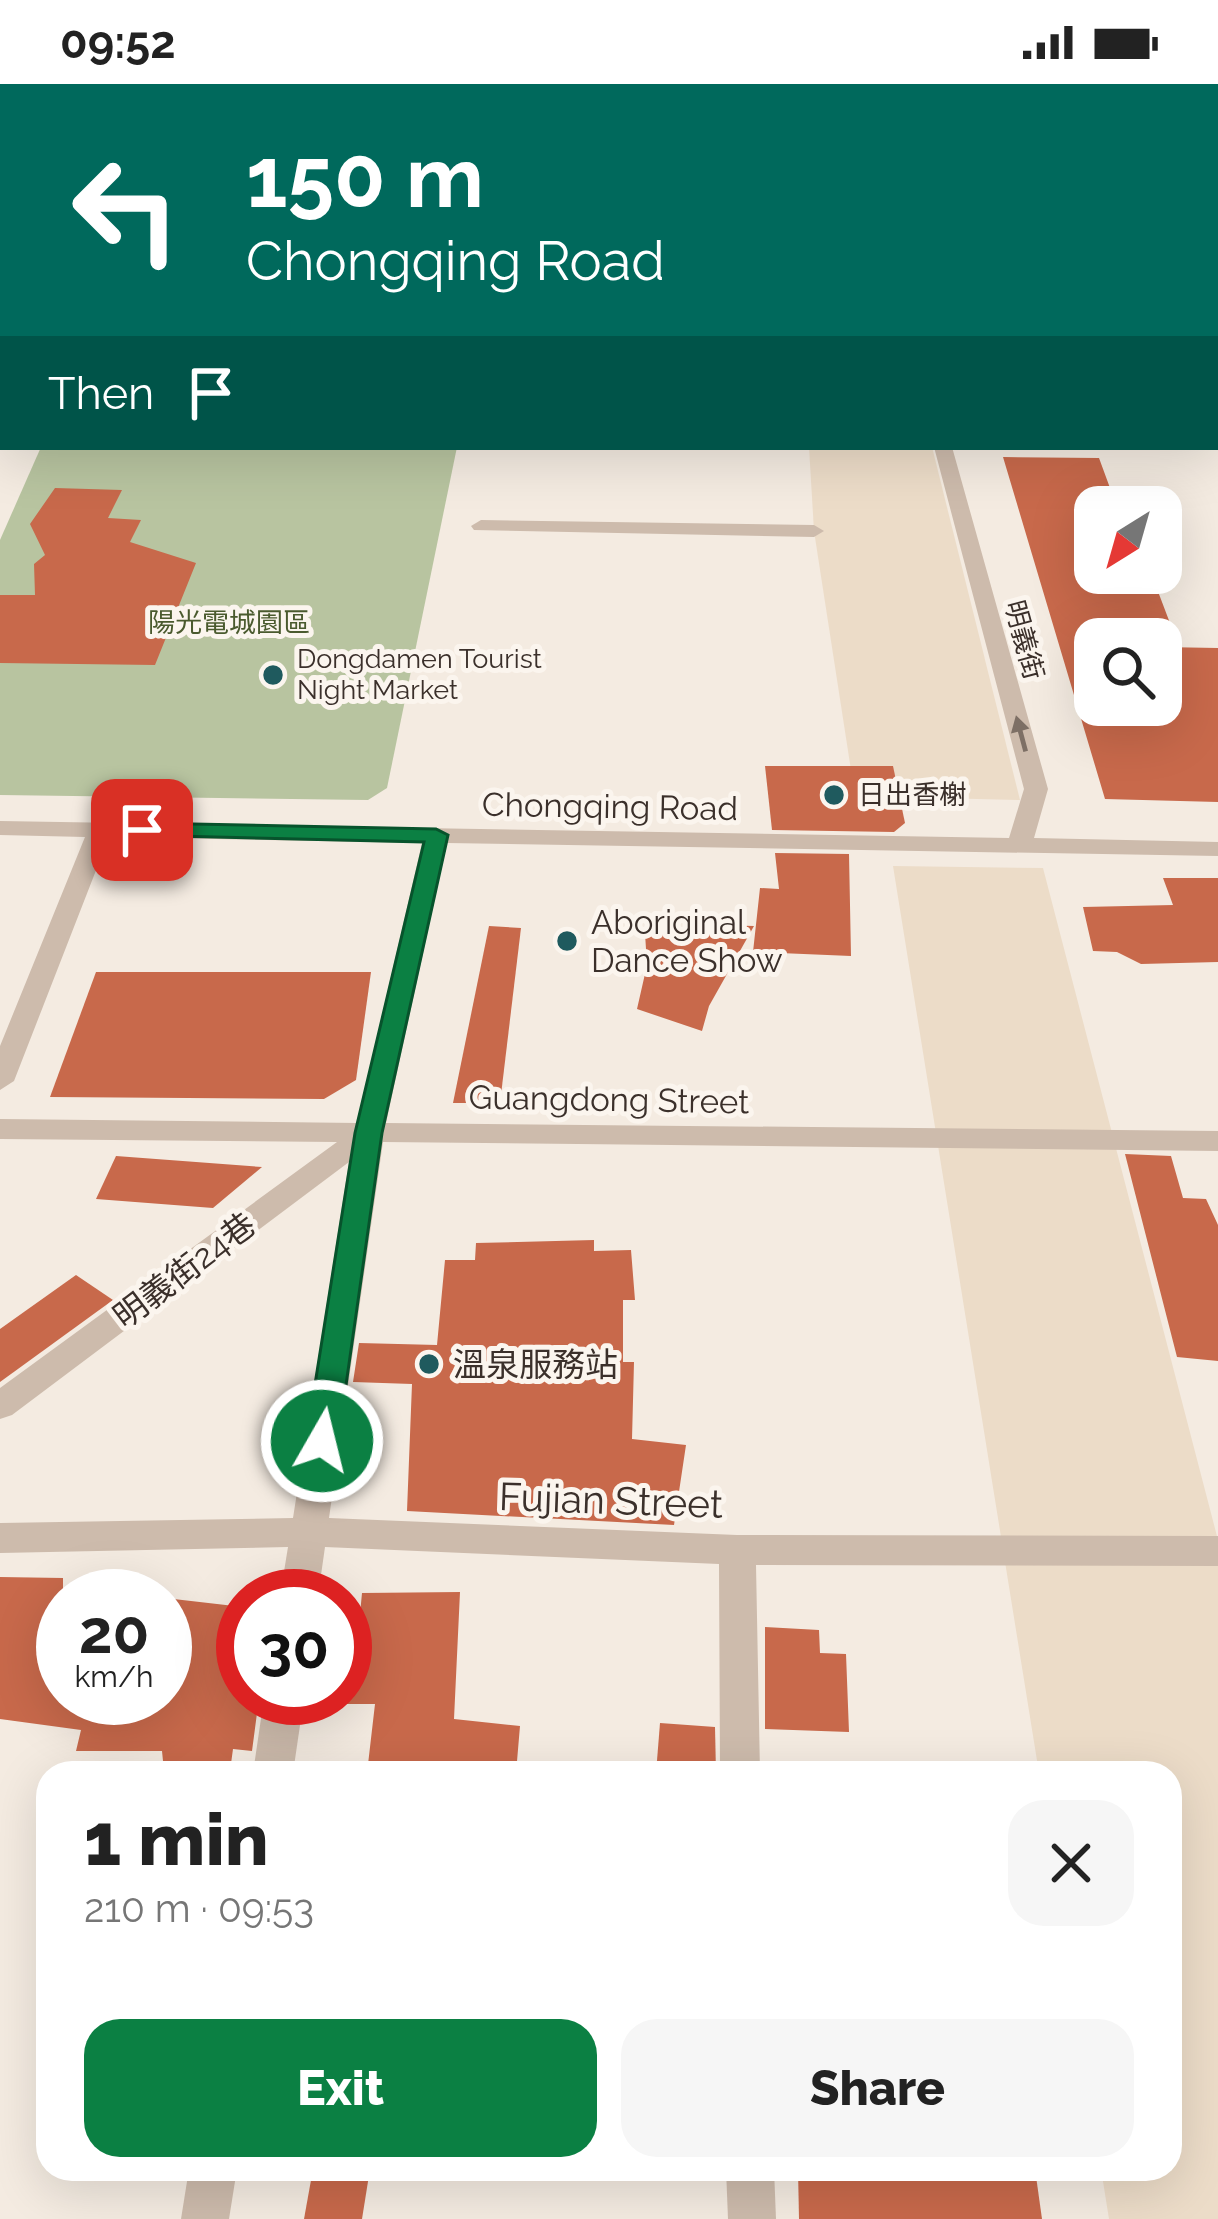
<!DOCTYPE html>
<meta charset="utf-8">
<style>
:root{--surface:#fff;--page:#f6f6f6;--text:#222;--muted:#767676;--accent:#0b8043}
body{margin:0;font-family:Raleway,"Noto Sans TC",sans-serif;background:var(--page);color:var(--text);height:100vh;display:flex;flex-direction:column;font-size:45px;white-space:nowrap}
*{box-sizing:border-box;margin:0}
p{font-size:39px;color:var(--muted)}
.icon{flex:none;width:66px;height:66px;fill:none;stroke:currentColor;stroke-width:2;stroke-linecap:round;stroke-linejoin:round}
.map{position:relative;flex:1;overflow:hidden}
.side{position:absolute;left:36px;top:1677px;width:1146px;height:420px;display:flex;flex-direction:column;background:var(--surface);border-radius:36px;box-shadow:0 12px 48px #0002}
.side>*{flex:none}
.top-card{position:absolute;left:0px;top:0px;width:1218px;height:366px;box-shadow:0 12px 48px #0002;background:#00695c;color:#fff;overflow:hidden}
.needle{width:78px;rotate:217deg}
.tools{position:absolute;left:1074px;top:402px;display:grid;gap:24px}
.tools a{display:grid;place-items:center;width:108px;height:108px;border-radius:24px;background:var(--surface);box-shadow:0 12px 48px #0002;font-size:60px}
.speed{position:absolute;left:36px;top:1485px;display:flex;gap:24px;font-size:60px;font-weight:700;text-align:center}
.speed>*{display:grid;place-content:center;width:156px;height:156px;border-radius:50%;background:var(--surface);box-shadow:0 12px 48px #0002;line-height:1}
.speed small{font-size:30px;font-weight:400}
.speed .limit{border:18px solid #d22;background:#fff;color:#111}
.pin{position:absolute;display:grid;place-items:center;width:102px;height:102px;color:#fff;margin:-51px;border-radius:24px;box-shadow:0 6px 18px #0006}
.me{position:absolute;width:132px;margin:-66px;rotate:8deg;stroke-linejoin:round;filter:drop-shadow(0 0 9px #0008)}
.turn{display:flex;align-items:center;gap:42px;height:252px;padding:0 48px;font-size:54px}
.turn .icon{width:156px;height:156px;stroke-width:2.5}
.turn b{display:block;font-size:84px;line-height:102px}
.then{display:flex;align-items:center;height:114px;padding:0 48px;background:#0003;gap:24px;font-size:45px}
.round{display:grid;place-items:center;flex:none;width:126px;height:126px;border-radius:36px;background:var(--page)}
.head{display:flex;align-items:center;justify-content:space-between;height:204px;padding:0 48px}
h1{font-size:72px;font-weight:800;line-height:90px}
.primary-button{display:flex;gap:24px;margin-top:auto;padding:24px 48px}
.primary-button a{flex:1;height:138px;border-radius:36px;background:var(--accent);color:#fff;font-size:48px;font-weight:800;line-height:138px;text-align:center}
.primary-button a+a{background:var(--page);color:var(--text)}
.status{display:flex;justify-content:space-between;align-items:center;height:84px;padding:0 60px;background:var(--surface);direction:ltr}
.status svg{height:33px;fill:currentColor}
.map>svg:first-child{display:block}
.green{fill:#b8c4a0}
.plaza{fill:#ecdcc8}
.water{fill:#7fb0b2}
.building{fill:#c8694b}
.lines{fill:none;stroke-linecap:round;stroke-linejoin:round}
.minor{fill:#cdbbac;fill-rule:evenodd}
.major{fill:#7d675c;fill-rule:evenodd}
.oneway{fill:#7d6f65}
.route{fill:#0b8043;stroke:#07532c;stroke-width:3}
.poi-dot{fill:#1f5a5e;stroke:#fbf5ee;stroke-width:4.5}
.labels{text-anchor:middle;stroke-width:10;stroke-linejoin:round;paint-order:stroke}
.far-park-label{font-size:27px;fill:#4a5a2e;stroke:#fbf5ee}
.far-street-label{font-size:27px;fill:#3b302b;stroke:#fbf5ee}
.far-poi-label{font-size:27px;fill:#3b302b;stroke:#fbf5ee;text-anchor:start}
.street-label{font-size:33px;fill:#3b302b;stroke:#fbf5ee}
.poi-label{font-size:33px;fill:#3b302b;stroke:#fbf5ee;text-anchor:start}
.near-street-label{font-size:39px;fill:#3b302b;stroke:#fbf5ee}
</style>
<div class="status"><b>09:52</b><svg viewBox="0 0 49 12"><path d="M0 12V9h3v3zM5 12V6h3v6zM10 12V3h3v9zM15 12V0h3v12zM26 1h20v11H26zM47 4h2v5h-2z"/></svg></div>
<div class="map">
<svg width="1218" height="2135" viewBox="0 0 1218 2135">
<rect width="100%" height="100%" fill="#f4ebe1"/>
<polygon class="green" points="41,363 457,363 387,704 368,716 0,711 0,456"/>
<g class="plaza">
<polygon points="809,363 932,363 1020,716 855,712 814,447"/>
<polygon points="893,782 1043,784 1218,1456 1218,2135 1109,2135 1101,2085 1170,2085 1170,1689 1039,1689"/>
</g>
<polygon class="water" points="0,0 830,0 831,3 3,3 0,88"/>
<g class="building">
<polygon points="1003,373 1099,374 1117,423 1095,423 1095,489 1151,489 1176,555 1095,555 1095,621 1161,621 1161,563 1218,564 1218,718 1105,715"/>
<polygon points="55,404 122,406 108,434 141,436 130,458 196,479 155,581 0,579 0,511 35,511 34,480 45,471 30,440"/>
<polygon points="765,682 893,682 905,739 894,748 772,746"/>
<polygon points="775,769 849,770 851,872 753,868 760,804 779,805"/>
<polygon points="1163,794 1218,794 1218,878 1141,880 1117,868 1093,867 1083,823 1173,821"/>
<polygon points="684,840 754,842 709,922 702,947 637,925 647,881 645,849 680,852"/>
<polygon points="489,842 521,844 500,1019 453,1019"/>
<polygon points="96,888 371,888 356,996 324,1015 50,1013"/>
<polygon points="1125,1070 1171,1072 1183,1114 1206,1115 1218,1141 1218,1277 1177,1273"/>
<polygon points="116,1072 262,1083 213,1124 96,1115"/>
<polygon points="594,1156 594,1167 631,1166 635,1216 623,1216 623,1278 634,1278 632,1355 686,1361 674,1441 407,1427 412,1300 353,1298 359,1259 437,1261 445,1176 475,1176 476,1159"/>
<polygon points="76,1191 113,1216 0,1298 0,1245"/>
<polygon points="0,1493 63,1494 63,1614 165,1614 165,1514 243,1523 243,1614 259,1614 252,1667 233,1665 230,1687 164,1687 162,1667 76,1667 81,1646 0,1635"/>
<polygon points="460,1508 454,1635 520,1642 516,1689 367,1689 375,1620 342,1620 345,1586 355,1583 362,1509"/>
<polygon points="765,1543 819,1546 820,1569 846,1570 849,1648 765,1645"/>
<polygon points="660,1639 715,1643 716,1689 656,1689"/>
<polygon points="313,2085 370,2085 362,2135 304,2135"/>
<polygon points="798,2085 1035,2085 1042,2135 799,2135"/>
</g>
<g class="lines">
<g class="minor">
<rect x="0" y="124" width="3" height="8"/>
<polygon points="934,363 952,363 1048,705 1034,754 1218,758 1218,772 447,759 386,1039 1218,1047 1218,1067 383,1058 329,1434 737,1451 1218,1452 1218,1482 756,1481 760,1689 720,1689 719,1480 325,1463 318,1512 280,1512 288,1463 0,1469 0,1439 293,1434 349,1078 12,1331 0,1335 0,1304 337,1058 0,1055 0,1035 357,1039 422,759 109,753 14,997 0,1006 0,962 85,753 0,751 0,737 1009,754 1024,705"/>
<polygon points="481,436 814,441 824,447 814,453 474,446 471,442"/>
<polygon points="264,1614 304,1614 293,1689 253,1689"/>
<polygon points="189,2085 237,2085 229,2135 181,2135"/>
<polygon points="726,2085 774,2085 776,2135 728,2135"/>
</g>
<g class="major">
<rect x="1215" y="123" width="3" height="8"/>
<rect x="0" y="159" width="3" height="8"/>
</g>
</g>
<defs><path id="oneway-solid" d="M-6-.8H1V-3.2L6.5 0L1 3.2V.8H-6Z" transform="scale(3)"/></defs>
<use class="oneway" href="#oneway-solid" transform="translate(1021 650) rotate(-105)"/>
<polygon class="route" points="142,739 436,745 448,751 382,1049 338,1357 333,1366 311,1366 306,1357 355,1049 424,758 134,751 130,746"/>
<g class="poi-dot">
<circle cx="273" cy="591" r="12"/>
<circle cx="834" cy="711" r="12"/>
<circle cx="567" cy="857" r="12"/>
<circle cx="429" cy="1280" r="12"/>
</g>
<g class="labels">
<g class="far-park-label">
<text x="229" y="548">陽光電城園區</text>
</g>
<g class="far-street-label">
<text transform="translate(1024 556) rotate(75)" y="9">明義街</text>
</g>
<g class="far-poi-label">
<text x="297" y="584">Dongdamen Tourist<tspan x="297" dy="31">Night Market</tspan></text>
<text x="858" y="720">日出香榭</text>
</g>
<g class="street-label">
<text transform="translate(610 722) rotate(1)" y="12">Chongqing Road</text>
<text transform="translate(609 1015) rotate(1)" y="12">Guangdong Street</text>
<text transform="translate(184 1186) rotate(-37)" y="12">明義街24巷</text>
</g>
<g class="poi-label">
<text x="591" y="850">Aboriginal<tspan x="591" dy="38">Dance Show</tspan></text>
<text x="453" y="1292">溫泉服務站</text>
</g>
<g class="near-street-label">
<text transform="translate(611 1416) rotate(2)" y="14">Fujian Street</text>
</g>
</g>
</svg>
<div class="tools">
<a><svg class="needle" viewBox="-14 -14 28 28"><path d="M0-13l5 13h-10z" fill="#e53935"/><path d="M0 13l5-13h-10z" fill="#767676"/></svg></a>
<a><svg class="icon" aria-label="search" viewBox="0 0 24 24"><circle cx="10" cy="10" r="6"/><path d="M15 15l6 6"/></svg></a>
</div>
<div class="speed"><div>20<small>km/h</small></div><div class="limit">30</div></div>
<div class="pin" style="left:142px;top:746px;background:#d93025"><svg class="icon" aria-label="arrive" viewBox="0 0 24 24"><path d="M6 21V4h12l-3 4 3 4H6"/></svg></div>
<svg class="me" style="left:322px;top:1357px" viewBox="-20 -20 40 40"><circle r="17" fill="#0b8043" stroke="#fff" stroke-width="3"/><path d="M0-11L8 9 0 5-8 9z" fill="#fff"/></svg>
<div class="top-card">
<div class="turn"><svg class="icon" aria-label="left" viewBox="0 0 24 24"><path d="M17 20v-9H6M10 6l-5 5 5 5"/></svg><div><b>150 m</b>Chongqing Road</div></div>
<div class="then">Then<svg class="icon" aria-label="arrive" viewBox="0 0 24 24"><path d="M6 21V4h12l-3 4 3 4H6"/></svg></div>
</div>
<section class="side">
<div class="head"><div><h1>1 min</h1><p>210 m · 09:53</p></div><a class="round"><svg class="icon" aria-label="close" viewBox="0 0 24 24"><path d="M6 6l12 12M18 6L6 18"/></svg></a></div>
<div class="primary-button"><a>Exit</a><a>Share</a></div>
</section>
</div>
